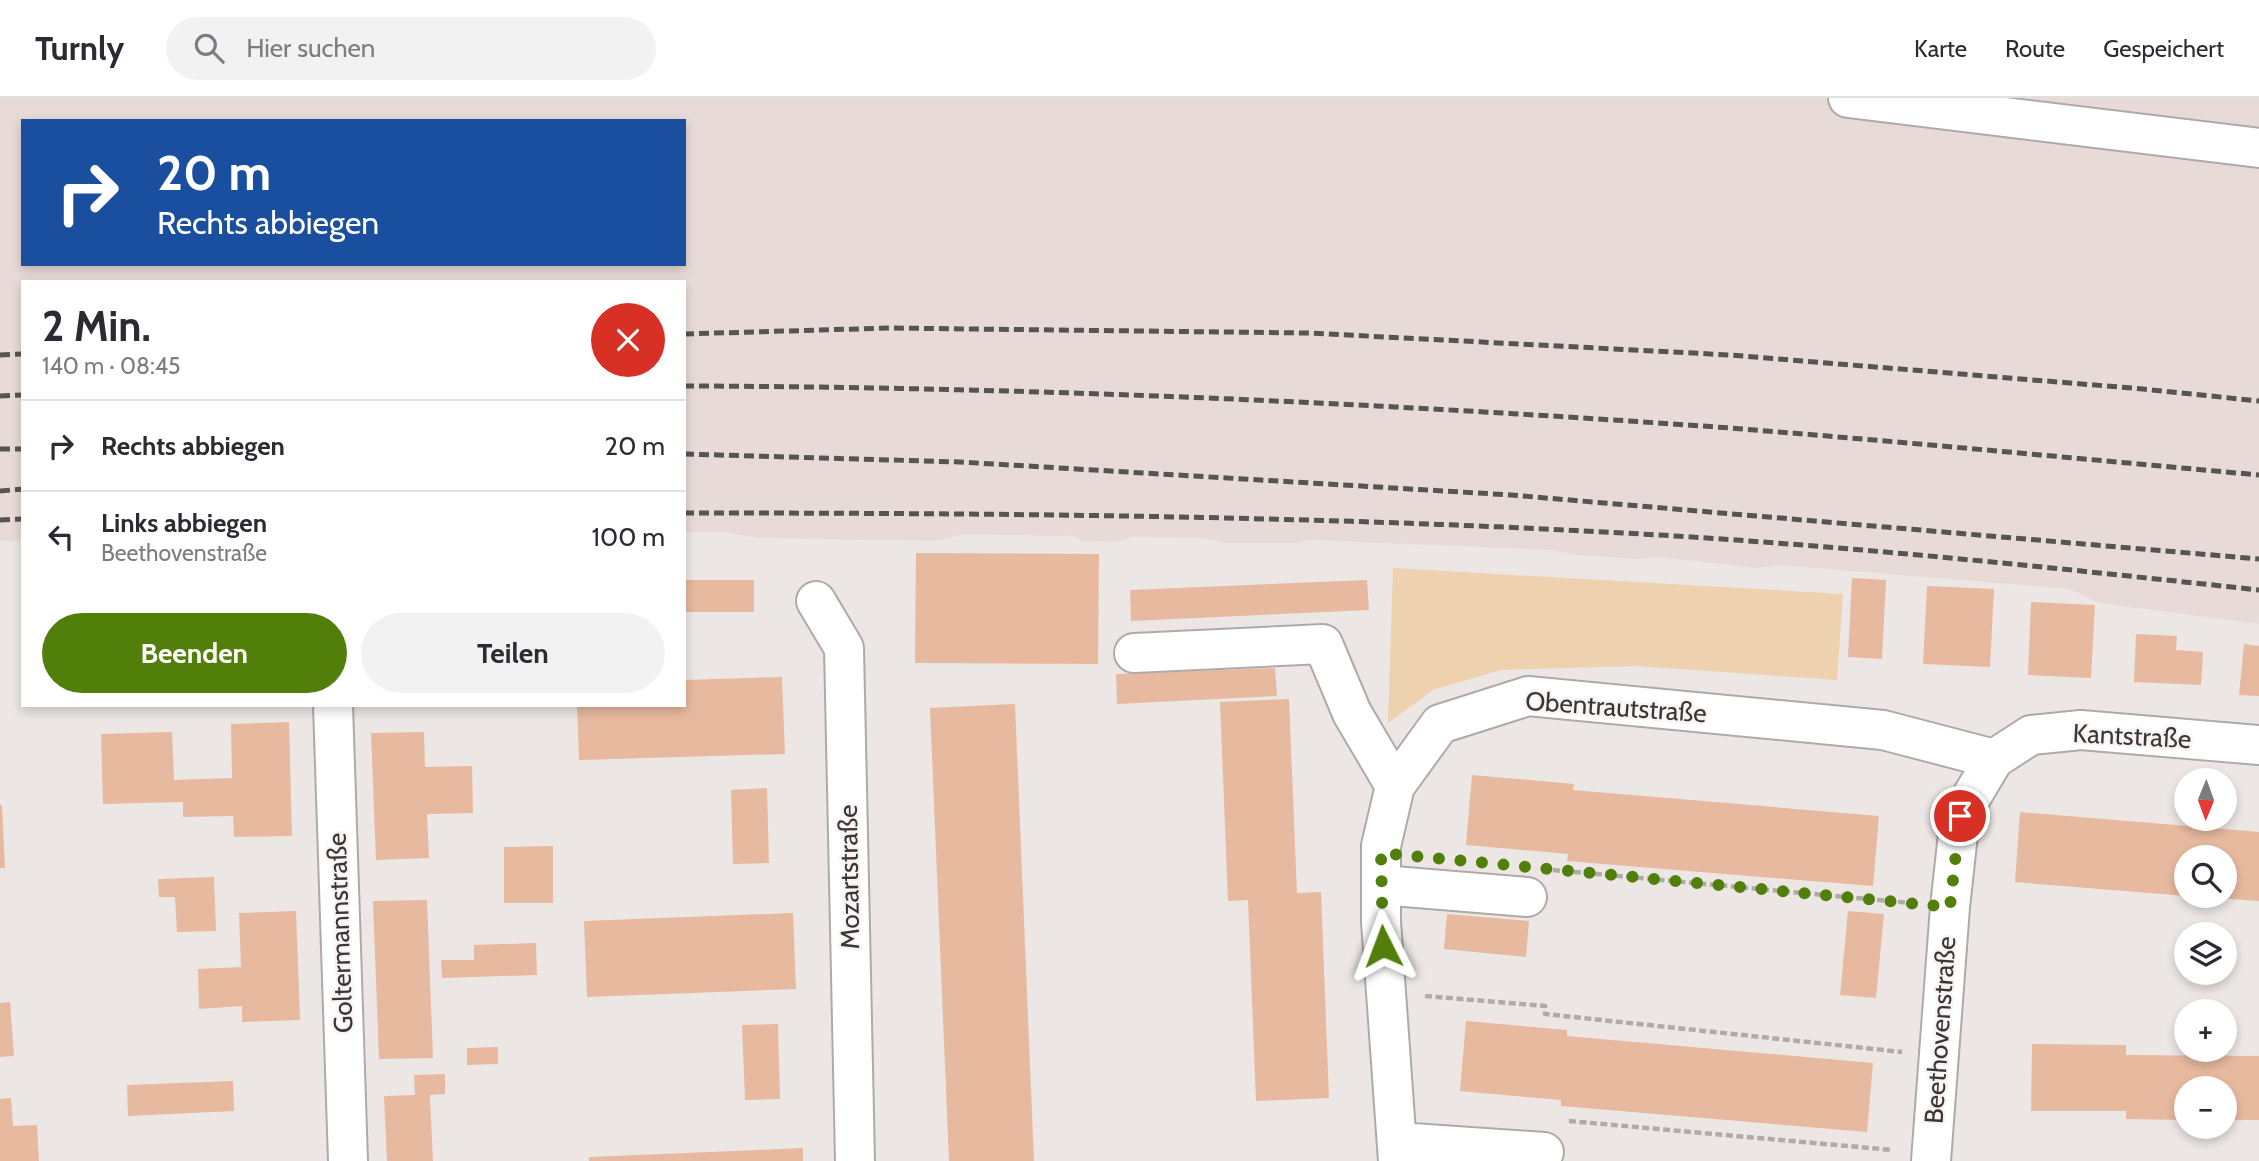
<!DOCTYPE html>
<html lang="de">
<meta charset="utf-8">
<style>
:root{--surface:#fff;--page:#f2f2f3;--text:#2b2b33;--muted:#7c7c81;--line:#e1e1e2;--accent:#517f09}
body{margin:0;font-family:Cabin,sans-serif;background:var(--page);color:var(--text);height:100vh;display:flex;flex-direction:column;font-size:26px;white-space:nowrap}
*{box-sizing:border-box;margin:0}
p{font-size:23px;color:var(--muted)}
.icon{flex:none;width:38px;height:38px;fill:none;stroke:currentColor;stroke-width:2;stroke-linecap:round;stroke-linejoin:round}
.map{position:relative;flex:1;overflow:hidden}
.details{position:absolute;left:21px;top:182px;width:665px;height:427px;display:flex;flex-direction:column;background:var(--surface);border-radius:0px;box-shadow:0 4px 10px #0003}
.details>*{flex:none}
.hud{position:absolute;left:21px;top:21px;width:665px;height:147px;border-radius:0px;box-shadow:0 4px 10px #0003;background:#1a4fa0;color:#fff;overflow:hidden}
.needle{width:46px;rotate:181deg}
.buttons{position:absolute;left:2174px;top:670px;display:grid;gap:14px}
.buttons a{display:grid;place-items:center;width:63px;height:63px;border-radius:50%;background:var(--surface);box-shadow:0 4px 10px #0003;font-size:35px}
.pin{position:absolute;display:grid;place-items:center;width:60px;height:60px;color:#fff;margin:-30px;border:4px solid #fff;border-radius:50%;box-shadow:0 2px 7px #0007}
.me{position:absolute;width:77px;margin:-38px;rotate:357deg;stroke-linejoin:round;filter:drop-shadow(0 0 5px #0008)}
.turn{display:flex;align-items:center;gap:24px;height:147px;padding:0 21px;font-size:32px}
.turn .icon{width:91px;height:91px;stroke-width:2.5}
.turn b{display:block;font-size:49px;line-height:60px}
.round{display:grid;place-items:center;flex:none;width:74px;height:74px;border-radius:37px;background:var(--page)}
.head{display:flex;align-items:center;justify-content:space-between;height:119px;padding:0 21px}
h1{font-size:42px;font-weight:700;line-height:52px}
.action{display:flex;gap:14px;margin-top:auto;padding:14px 21px}
.action a{flex:1;height:80px;border-radius:42px;background:var(--accent);color:#fff;font-size:28px;font-weight:700;line-height:80px;text-align:center}
.action a+a{background:var(--page);color:var(--text)}
ul{padding:0;list-style:none}
li{display:flex;align-items:center;gap:21px;height:91px;padding:0 21px;border-top:2px solid var(--line)}
li div{flex:1}
li b{display:block;font-size:26px}
li em{font-style:normal}
header{display:flex;align-items:center;gap:42px;box-sizing:border-box;height:98px;padding:0 35px;background:var(--surface);border-bottom:2px solid var(--line)}
header strong{font-size:33px}
nav{display:flex;gap:38px;margin-inline-start:auto;font-size:24px}
.search{width:490px;height:63px;background:var(--page);display:flex;align-items:center;gap:18px;box-sizing:border-box;padding:0 24px;border-radius:38px;color:var(--muted);font-size:26px}
.map>svg:first-child{display:block}
.built{fill:#e8dad7;fill-rule:evenodd}
.green{fill:#eed1af}
.building{fill:#e7b99e}
.lines{fill:none;stroke-linecap:round;stroke-linejoin:round}
.minor-casing{stroke:#afaaa9;stroke-width:42}
.path{stroke:#afabaa;stroke-width:4.5;stroke-dasharray:7 3.5;stroke-linecap:butt}
.minor{stroke:#fff;stroke-width:38}
.rail{stroke:#575554;stroke-width:5;stroke-dasharray:10 5;stroke-linecap:butt}
.route{stroke:#517f09;stroke-width:12;stroke-dasharray:0 21.6}
.labels{text-anchor:middle;stroke-width:5;stroke-linejoin:round;paint-order:stroke}
.street-label{font-size:26px;fill:#393736;stroke:#f9f4f3}
</style>
<header>
<strong>Turnly</strong>
<div class="search"><svg class="icon" aria-label="search" viewBox="0 0 24 24"><circle cx="10" cy="10" r="6"/><path d="M15 15l6 6"/></svg>Hier suchen</div>
<nav><a>Karte</a><a>Route</a><a>Gespeichert</a></nav>
</header>
<div class="map">
<svg width="2259" height="1063" viewBox="0 0 2259 1063">
<rect width="100%" height="100%" fill="#ece7e5"/>
<path class="built" d="M0,0H2259V526L2099,505L2070,491L1778,467L1757,470L1659,459L1637,461L1576,457L1550,452L1312,442L1293,445H1226L1200,440L1132,439L1115,444L1083,443L1073,438L966,436L936,443L756,440L725,434H684V184H23V443H0ZM23,23H684V166H23Z"/>
<polygon class="green" points="1393,470 1843,496 1837,582 1636,568 1501,572 1433,592 1388,625"/>
<g class="building">
<polygon points="916,455 1099,456 1098,566 915,565"/>
<polygon points="1852,480 1886,482 1882,561 1848,559"/>
<rect x="684" y="482" width="70" height="32"/>
<polygon points="1367,482 1369,512 1131,523 1130,492"/>
<polygon points="1927,488 1994,491 1990,569 1923,566"/>
<polygon points="2031,504 2095,507 2091,580 2028,577"/>
<polygon points="2136,536 2177,538 2176,552 2203,554 2201,587 2134,584"/>
<polygon points="2244,546 2259,548 2259,598 2239,597"/>
<polygon points="1275,570 1277,598 1117,606 1116,576"/>
<polygon points="782,579 785,656 579,662 577,607 684,607 684,582"/>
<polygon points="1289,601 1297,795 1321,794 1329,1000 1256,1003 1248,802 1228,803 1220,604"/>
<polygon points="1015,606 1034,1063 949,1063 930,610"/>
<polygon points="289,624 292,738 234,739 233,718 183,719 183,704 103,706 101,636 172,634 174,682 232,680 231,626"/>
<polygon points="424,634 425,669 472,668 473,715 427,716 429,760 376,762 371,635"/>
<polygon points="1472,677 1574,686 1573,692 1879,718 1873,788 1567,763 1568,756 1466,747"/>
<polygon points="767,690 769,765 733,766 731,692"/>
<polygon points="0,707 2,707 5,770 0,770"/>
<polygon points="2020,714 2259,734 2259,803 2216,800 2216,798 2224,798 2224,760 2186,760 2186,798 2015,784"/>
<polygon points="553,748 553,805 504,805 504,749"/>
<polygon points="214,779 216,833 177,834 175,799 159,799 158,781"/>
<polygon points="427,802 433,960 379,961 373,803"/>
<polygon points="296,813 300,922 242,924 242,908 199,911 198,871 241,869 239,815"/>
<polygon points="1848,813 1884,816 1876,900 1840,897"/>
<polygon points="793,815 796,891 587,899 584,823"/>
<polygon points="1447,816 1529,823 1526,859 1444,851"/>
<polygon points="536,845 537,877 442,880 441,862 474,862 474,847"/>
<polygon points="10,904 14,958 0,959 0,905"/>
<polygon points="1466,923 1567,932 1567,938 1873,965 1867,1034 1561,1008 1561,1002 1460,993"/>
<polygon points="778,926 780,1001 745,1002 742,927"/>
<polygon points="2032,946 2126,947 2126,957 2259,958 2259,1022 2224,1022 2224,990 2186,990 2186,1022 2126,1021 2126,1013 2031,1013"/>
<polygon points="498,949 498,966 467,967 467,950"/>
<polygon points="445,976 445,996 430,997 433,1063 387,1063 384,998 415,997 414,977"/>
<polygon points="233,983 234,1013 128,1018 127,987"/>
<polygon points="11,1000 13,1028 37,1027 39,1063 0,1063 0,1001"/>
<polygon points="803,1050 803,1063 589,1063 589,1059"/>
</g>
<g class="lines">
<defs>
<g id="minor">
<polyline points="1848,0 2259,50"/>
<polyline points="816,503 844,550 855,1063"/>
<polyline points="1134,555 1323,546 1352,615 1395,688"/>
<polyline points="333,607 348,1063"/>
<polyline points="1381,787 1527,799"/>
<polyline points="1398,1044 1544,1054"/>
<polyline points="1398,1063 1381,824 1381,748 1395,688 1440,626 1528,598 1883,632 1994,661"/>
<polyline points="1931,1063 1950,809 1960,718 1994,661 2031,637 2081,632 2259,647"/>
</g>
</defs>
<use href="#minor" class="minor-casing"/>
<g class="path">
<polyline points="1553,772 1911,805"/>
<polyline points="1425,898 1545,908 1545,916 1902,954"/>
<polyline points="1569,1023 1892,1052"/>
</g>
<use href="#minor" class="minor"/>
<g class="rail">
<polyline points="684,236 889,230 1309,235 1730,257 2143,291 2259,303"/>
<polyline points="0,257 23,256"/>
<path d="M684,288C1033,289 1382,305 1730,330C1906,344 2083,361 2259,377"/>
<polyline points="0,298 23,297"/>
<polyline points="0,351 23,351"/>
<polyline points="684,356 960,364 1511,397 2259,461"/>
<polyline points="0,393 23,391"/>
<path d="M684,415C1014,415 1345,418 1675,438C1870,450 2065,471 2259,492"/>
<polyline points="0,422 23,421"/>
</g>
</g>
<g class="lines">
<polyline class="route" points="1383,848 1381,755 1950,809 1960,718"/>
</g>
<g class="labels">
<g class="street-label">
<text transform="translate(1616 609) rotate(4)" y="9">Obentrautstraße</text>
<text transform="translate(2132 638) rotate(3)" y="9">Kantstraße</text>
<text transform="translate(849 779) rotate(-91)" y="9">Mozartstraße</text>
<text transform="translate(340 835) rotate(-92)" y="9">Goltermannstraße</text>
<text transform="translate(1940 932) rotate(-86)" y="9">Beethovenstraße</text>
</g>
</g>
</svg>
<div class="buttons">
<a><svg class="needle" viewBox="-14 -14 28 28"><path d="M0-13l5 13h-10z" fill="#e53935"/><path d="M0 13l5-13h-10z" fill="#7c7c81"/></svg></a>
<a><svg class="icon" aria-label="search" viewBox="0 0 24 24"><circle cx="10" cy="10" r="6"/><path d="M15 15l6 6"/></svg></a>
<a><svg class="icon" aria-label="layers" viewBox="0 0 24 24"><path d="M12 4l9 5-9 5-9-5zM3 14l9 5 9-5"/></svg></a>
<a>+</a>
<a>−</a>
</div>
<div class="pin" style="left:1960px;top:718px;background:#d93025"><svg class="icon" aria-label="arrive" viewBox="0 0 24 24"><path d="M6 21V4h12l-3 4 3 4H6"/></svg></div>
<svg class="me" style="left:1383px;top:848px" viewBox="-20 -20 40 40"><path d="M0-17L14 15 0 8-14 15z" fill="#517f09" stroke="#fff" stroke-width="4"/></svg>
<div class="hud">
<div class="turn"><svg class="icon" aria-label="right" viewBox="0 0 24 24"><path d="M7 20v-9h11M14 6l5 5-5 5"/></svg><div><b>20 m</b>Rechts abbiegen</div></div>
</div>
<section class="details">
<div class="head"><div><h1>2 Min.</h1><p>140 m · 08:45</p></div><a class="round" style="background:#d93025;color:#fff"><svg class="icon" aria-label="close" viewBox="0 0 24 24"><path d="M6 6l12 12M18 6L6 18"/></svg></a></div>
<ul>
<li><svg class="icon" aria-label="right" viewBox="0 0 24 24"><path d="M7 20v-9h11M14 6l5 5-5 5"/></svg><div><b>Rechts abbiegen</b></div><em>20 m</em></li>
<li><svg class="icon" aria-label="left" viewBox="0 0 24 24"><path d="M17 20v-9H6M10 6l-5 5 5 5"/></svg><div><b>Links abbiegen</b><p>Beethovenstraße</p></div><em>100 m</em></li>
</ul>
<div class="action"><a>Beenden</a><a>Teilen</a></div>
</section>
</div>
